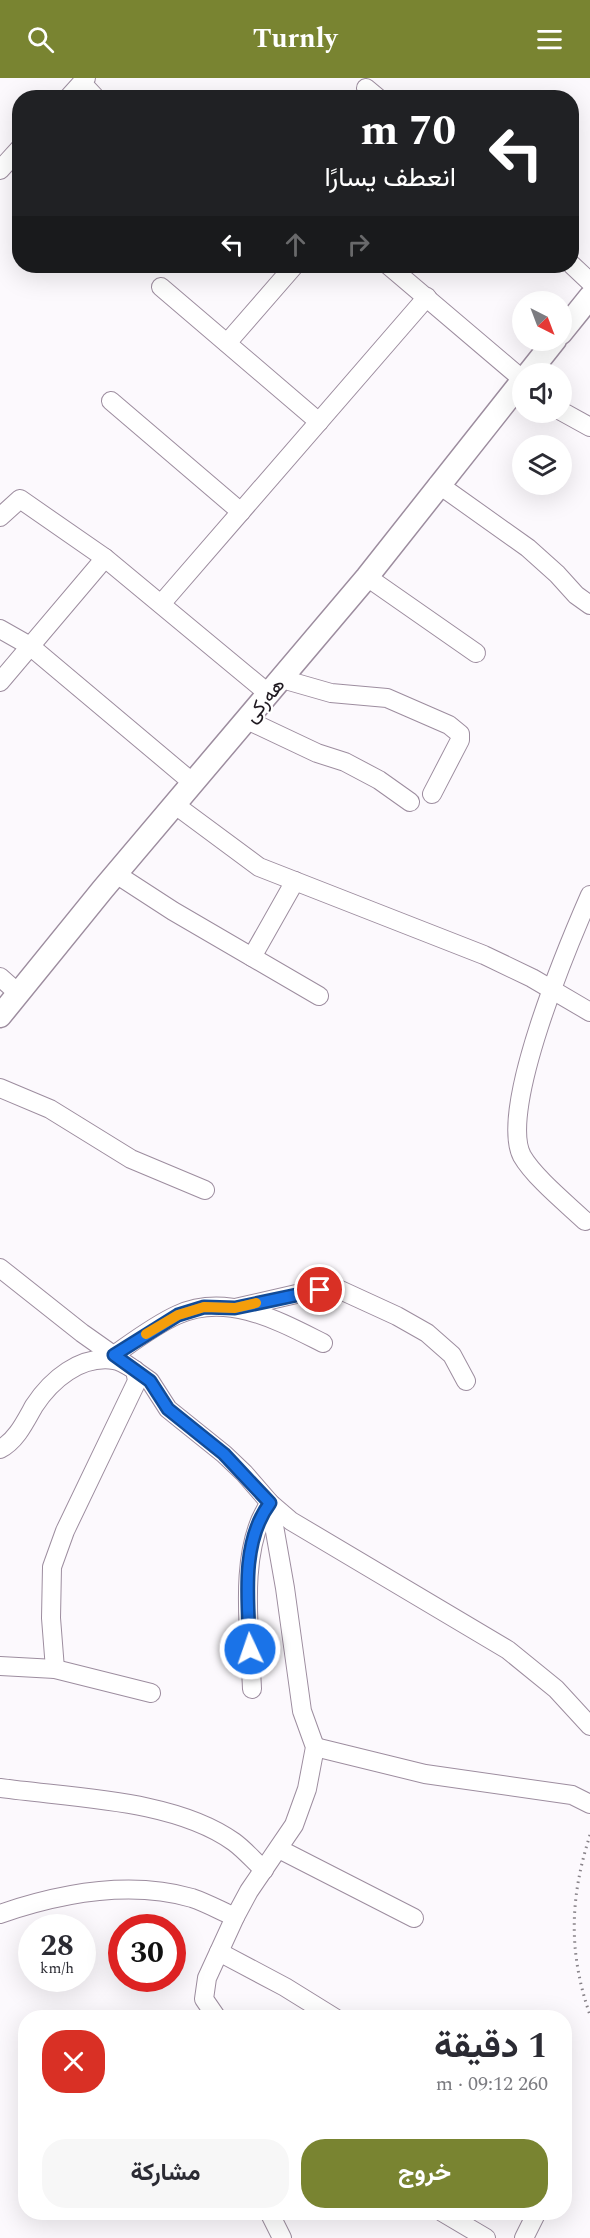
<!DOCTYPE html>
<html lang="ar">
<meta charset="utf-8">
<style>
:root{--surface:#fff;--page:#f7f7f7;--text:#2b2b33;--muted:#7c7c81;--accent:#798431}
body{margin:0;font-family:Spectral,Vazirmatn,serif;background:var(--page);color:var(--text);direction:rtl;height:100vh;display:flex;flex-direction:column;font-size:22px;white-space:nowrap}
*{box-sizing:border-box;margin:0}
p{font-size:20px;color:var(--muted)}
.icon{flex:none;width:33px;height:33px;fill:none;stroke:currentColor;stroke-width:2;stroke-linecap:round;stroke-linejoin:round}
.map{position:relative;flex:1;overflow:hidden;direction:ltr}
.side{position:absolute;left:18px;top:1932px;width:554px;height:210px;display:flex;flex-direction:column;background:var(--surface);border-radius:24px;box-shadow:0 6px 24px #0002;direction:rtl}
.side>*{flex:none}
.banner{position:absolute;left:12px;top:12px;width:567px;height:183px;border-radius:24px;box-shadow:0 6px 24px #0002;direction:rtl;background:#202124;color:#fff;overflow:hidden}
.needle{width:39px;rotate:138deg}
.fabs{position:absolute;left:512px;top:213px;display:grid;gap:12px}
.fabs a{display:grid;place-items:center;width:60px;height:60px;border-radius:50%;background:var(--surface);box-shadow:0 6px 24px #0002;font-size:30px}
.speed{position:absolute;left:18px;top:1836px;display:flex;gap:12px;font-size:30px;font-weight:700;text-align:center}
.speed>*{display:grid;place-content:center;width:78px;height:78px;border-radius:50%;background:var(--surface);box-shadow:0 6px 24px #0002;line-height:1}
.speed small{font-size:15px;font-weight:400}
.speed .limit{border:9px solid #d22;background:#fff;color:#111}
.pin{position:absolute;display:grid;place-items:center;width:51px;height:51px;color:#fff;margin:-26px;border:3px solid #fff;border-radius:50%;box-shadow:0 2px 6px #0007}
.me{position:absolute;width:66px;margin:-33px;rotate:357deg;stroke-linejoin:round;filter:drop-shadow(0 0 4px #0008)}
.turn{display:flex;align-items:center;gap:21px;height:126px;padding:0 24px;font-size:27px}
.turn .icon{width:78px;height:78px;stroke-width:2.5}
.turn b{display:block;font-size:42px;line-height:51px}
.lanes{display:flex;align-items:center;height:57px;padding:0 24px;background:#0003;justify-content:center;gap:30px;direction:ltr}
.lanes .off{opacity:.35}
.round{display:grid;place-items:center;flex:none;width:63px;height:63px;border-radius:24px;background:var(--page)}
.summary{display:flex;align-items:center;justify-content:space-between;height:102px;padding:0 24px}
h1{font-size:36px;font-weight:700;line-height:45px}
.cta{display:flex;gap:12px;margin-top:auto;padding:12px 24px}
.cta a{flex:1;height:69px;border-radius:24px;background:var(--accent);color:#fff;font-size:24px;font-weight:700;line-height:69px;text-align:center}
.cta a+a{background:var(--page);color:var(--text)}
header{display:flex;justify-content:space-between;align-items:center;height:78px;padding:0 24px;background:var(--accent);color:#fff;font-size:27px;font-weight:700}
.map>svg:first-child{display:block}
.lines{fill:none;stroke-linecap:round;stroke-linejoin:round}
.minor-casing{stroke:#9d8d9f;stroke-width:20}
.tertiary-casing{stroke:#9d8d9f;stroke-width:25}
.path{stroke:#868187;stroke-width:3;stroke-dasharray:1.5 4.5;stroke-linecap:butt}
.minor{stroke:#fff;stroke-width:18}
.tertiary{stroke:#fff;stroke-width:22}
.route-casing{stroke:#114b97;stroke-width:15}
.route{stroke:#1a73e8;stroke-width:10}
.slow{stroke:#f59e0b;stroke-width:10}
.labels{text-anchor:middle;stroke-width:4.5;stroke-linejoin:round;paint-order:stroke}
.street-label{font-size:20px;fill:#1e181f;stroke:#fff}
</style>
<header><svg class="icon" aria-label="menu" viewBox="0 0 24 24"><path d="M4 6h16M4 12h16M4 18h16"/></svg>Turnly<svg class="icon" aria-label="search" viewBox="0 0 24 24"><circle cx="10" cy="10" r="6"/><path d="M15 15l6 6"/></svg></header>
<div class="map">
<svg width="590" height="2160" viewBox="0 0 590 2160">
<rect width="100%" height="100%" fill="#fcf9fd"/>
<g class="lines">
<defs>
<g id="minor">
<polyline points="82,5 96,20"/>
<polyline points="366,10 378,20"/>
<polyline points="68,20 86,0"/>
<polyline points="0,92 20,70"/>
<polyline points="572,187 590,204"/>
<polyline points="389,188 522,301"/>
<polyline points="161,209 319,344"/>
<polyline points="227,265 294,188"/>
<polyline points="111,323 241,434"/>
<polyline points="561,333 590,349"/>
<polyline points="438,406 528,470 557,496 576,517 590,527"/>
<polyline points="0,439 20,421 105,480 269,616"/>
<polyline points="367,499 476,575"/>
<polyline points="161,526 427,219"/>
<polyline points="0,551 30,568 193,705"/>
<polyline points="282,601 331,615 387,620 449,647 460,656 460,662 432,716"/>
<polyline points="0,604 105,480"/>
<polyline points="247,642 317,675 345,684 379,702 410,724"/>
<polyline points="174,726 259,789 484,877 532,900 590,934"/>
<polyline points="116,796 173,833 319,918"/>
<polyline points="252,879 295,803"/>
<polyline points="0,899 18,915"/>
<polyline points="0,1010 50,1031 131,1081 205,1112"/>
<path d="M585,1143C567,1126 534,1099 522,1078C498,1032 569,865 590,817"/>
<polyline points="0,1190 82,1255 150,1303 168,1331 224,1376 244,1395 270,1425 291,1443 508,1572 556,1611 590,1648"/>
<polyline points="235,1230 305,1214 336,1210 397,1238 427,1255 452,1277 466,1303"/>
<path d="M114,1277C134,1263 155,1247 177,1237C227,1214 279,1243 323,1265"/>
<path d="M0,1371C16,1363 25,1344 34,1328C51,1302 80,1277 114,1282C121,1283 128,1288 135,1292L137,1303L65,1453L52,1489L51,1540L55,1591"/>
<polyline points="0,1588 55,1591 151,1615"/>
<path d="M252,1611C250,1558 237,1470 270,1425"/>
<polyline points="315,1669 425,1696 572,1717 590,1726"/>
<path d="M0,1710C72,1720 174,1721 234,1764C245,1772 254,1783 264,1792"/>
<polyline points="279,1771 414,1840"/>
<path d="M0,1836C61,1815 129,1802 192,1820C207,1825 221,1833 235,1839"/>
<polyline points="219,1874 285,1909 335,1940"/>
<polyline points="217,1940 204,1921 207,1900 235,1839 249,1813 294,1747 307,1711 315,1669 302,1633 285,1510 270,1425"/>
<polyline points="269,2134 282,2160"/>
<polyline points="442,2134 486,2160"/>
<polyline points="524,2160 537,2134"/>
</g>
<g id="tertiary">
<polyline points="561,255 590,219"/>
<polyline points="528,296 555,262"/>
<polyline points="0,938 103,811 367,499 522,303"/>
</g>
</defs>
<use href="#minor" class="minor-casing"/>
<use href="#tertiary" class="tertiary-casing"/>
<path class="path" d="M590,1757C570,1819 568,1874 590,1937"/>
<use href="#minor" class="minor"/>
<use href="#tertiary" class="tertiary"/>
</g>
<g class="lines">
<defs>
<path id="route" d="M250,1571C248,1524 240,1465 270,1425L224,1376L168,1331L150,1303L114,1277L178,1237L204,1229L235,1230L320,1212"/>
</defs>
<use href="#route" class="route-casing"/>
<use href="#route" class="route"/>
<polyline class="slow" points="146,1256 178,1237 204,1229 235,1230 256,1225"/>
</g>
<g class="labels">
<g class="street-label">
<text transform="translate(264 622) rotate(-50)" y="7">هەرکی</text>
</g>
</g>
</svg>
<div class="fabs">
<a><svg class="needle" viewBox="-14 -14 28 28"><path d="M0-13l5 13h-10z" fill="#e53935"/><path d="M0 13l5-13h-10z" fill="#7c7c81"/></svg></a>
<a><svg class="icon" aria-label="sound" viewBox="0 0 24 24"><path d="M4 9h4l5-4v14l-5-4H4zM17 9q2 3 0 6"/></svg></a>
<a><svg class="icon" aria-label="layers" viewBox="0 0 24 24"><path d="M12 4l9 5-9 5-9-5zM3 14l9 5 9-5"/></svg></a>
</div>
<div class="speed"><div>28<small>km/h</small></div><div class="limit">30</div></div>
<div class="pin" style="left:320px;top:1212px;background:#d93025"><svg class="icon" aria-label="arrive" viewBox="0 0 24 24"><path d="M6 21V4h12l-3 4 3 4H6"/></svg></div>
<svg class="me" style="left:250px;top:1571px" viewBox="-20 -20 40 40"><circle r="17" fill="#1a73e8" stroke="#fff" stroke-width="3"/><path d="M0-11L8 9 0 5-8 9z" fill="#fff"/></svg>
<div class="banner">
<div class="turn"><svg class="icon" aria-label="left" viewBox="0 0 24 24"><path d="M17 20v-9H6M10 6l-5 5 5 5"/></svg><div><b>70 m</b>انعطف يسارًا</div></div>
<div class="lanes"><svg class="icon" aria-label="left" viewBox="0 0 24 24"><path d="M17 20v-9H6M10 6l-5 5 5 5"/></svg><svg class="icon off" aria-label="ahead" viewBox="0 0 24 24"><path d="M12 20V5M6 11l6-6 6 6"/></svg><svg class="icon off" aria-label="right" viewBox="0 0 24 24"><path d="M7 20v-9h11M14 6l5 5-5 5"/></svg></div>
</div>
<section class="side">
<div class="summary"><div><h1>1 دقيقة</h1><p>260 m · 09:12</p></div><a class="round" style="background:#d93025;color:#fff"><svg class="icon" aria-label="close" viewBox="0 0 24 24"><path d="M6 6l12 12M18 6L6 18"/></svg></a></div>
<div class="cta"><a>خروج</a><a>مشاركة</a></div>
</section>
</div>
